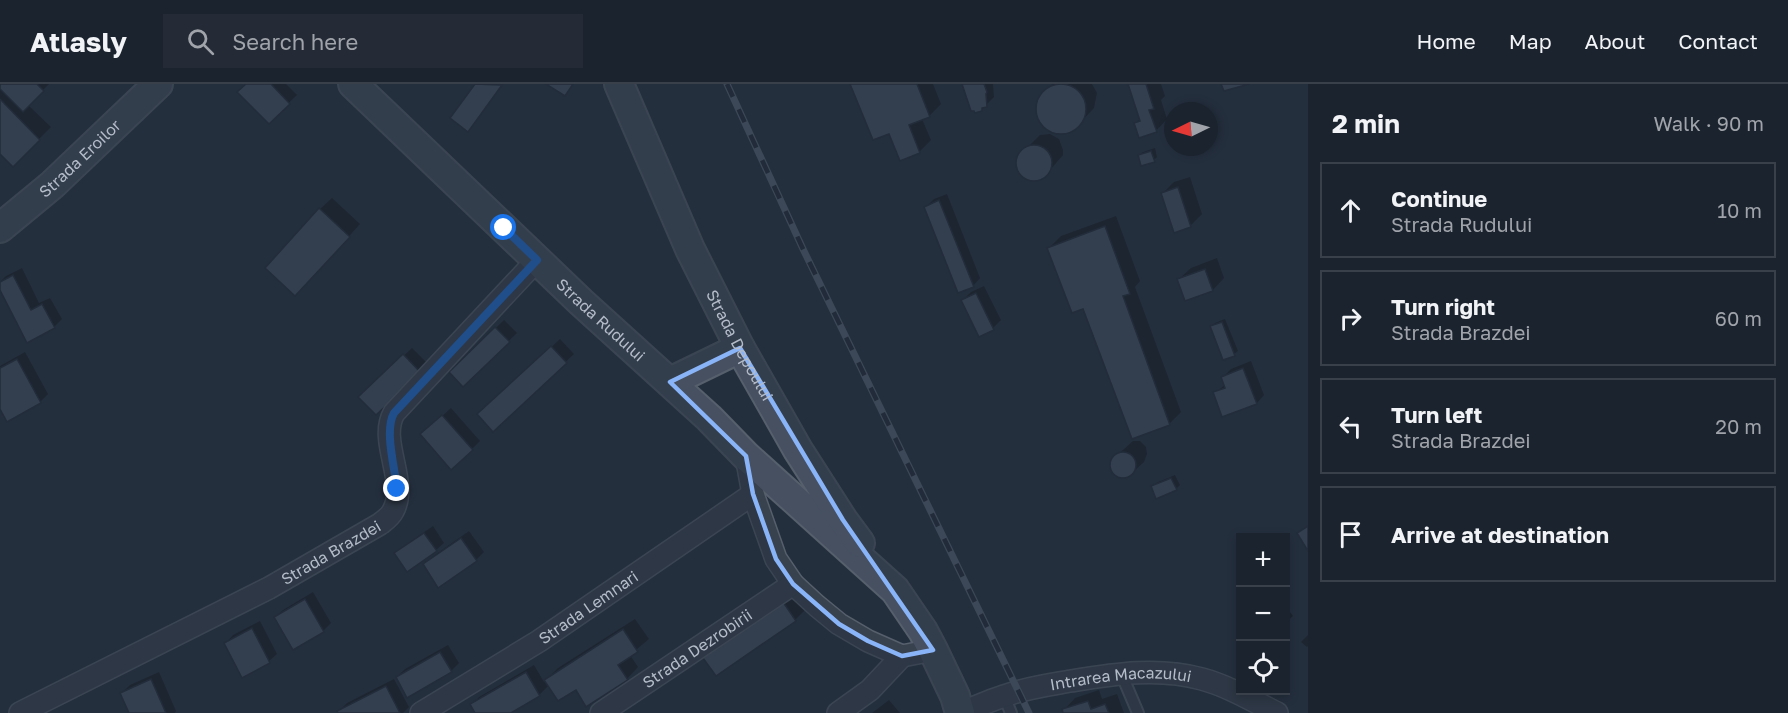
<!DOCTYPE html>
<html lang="en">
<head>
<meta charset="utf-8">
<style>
	:root { --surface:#1b232e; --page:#242b36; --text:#f1f3f6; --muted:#a0a4aa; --line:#39404a }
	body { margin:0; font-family:"Golos Text",sans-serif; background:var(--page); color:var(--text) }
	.controls { position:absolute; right:18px; bottom:18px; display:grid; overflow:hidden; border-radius:0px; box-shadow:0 3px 9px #0003 }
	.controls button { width:54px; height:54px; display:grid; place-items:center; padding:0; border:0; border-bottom:2px solid var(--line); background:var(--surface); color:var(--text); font:30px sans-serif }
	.compass { position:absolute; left:1164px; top:18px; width:54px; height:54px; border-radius:50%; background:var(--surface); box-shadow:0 3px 9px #0003; rotate:265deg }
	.stop { position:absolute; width:18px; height:18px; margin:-14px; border:4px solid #1a73e8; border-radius:50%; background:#fff }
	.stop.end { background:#1a73e8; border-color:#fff; box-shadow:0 2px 6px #0008 }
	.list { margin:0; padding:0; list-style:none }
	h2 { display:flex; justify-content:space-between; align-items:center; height:78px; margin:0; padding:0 24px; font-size:26px }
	h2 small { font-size:20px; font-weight:400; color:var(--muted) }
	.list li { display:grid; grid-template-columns:39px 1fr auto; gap:18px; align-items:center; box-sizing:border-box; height:96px; margin:0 12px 12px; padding:0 12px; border:2px solid var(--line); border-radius:0px }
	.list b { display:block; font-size:22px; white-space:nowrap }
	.list p { margin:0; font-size:20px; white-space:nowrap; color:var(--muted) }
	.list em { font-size:20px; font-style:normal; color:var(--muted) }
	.icon { flex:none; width:33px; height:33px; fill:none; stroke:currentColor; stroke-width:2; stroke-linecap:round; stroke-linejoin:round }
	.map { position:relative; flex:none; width:1308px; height:629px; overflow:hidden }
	header { display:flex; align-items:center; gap:36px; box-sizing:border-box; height:84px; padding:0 30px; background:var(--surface); border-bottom:2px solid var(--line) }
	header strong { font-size:28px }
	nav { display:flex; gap:33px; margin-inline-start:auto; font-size:21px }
	.search { width:420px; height:54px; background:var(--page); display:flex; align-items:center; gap:15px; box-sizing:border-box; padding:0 21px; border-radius:0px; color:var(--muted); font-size:22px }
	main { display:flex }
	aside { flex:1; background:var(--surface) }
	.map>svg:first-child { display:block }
</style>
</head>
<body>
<header>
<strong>Atlasly</strong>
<div class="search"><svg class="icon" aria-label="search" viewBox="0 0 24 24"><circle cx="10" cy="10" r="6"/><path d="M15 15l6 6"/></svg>Search here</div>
<nav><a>Home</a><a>Map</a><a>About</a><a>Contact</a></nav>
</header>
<main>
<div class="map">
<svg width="1308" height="629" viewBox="0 0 1308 629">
	<rect width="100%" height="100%" fill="#242f3e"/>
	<g fill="#0007">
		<path d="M0,0H49L28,21L51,43L13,81L0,67Z"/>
		<path d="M248,0H286L297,11L269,38Z"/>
		<path d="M852,0H933L941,20L929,32L922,35L931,56L919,68L890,48Z"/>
		<path d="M963,0H993L994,13L981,26Z"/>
		<path d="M1053,0H1092L1097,9L1094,24L1077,42L1070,47L1063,49L1055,48L1042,40L1037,25L1038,18Z"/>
		<path d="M1130,0H1161L1165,12L1161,16L1167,35L1156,47L1136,39L1141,34Z"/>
		<path d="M1050,50L1059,55L1063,66V71L1044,93L1033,95L1023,90L1020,86L1018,76L1020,71L1040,51Z"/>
		<path d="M1155,64L1157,73L1154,76L1139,71L1143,68Z"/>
		<path d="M1190,93L1202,130L1190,142L1162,110L1174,98Z"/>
		<path d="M947,110L980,194L973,202L926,123L934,115Z"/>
		<path d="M332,114L360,140L307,199L320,125Z"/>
		<path d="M1116,132L1140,197L1135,203L1181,328L1170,339L1132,353L1084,223L1049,164L1061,152Z"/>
		<path d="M1217,174L1224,194L1213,206L1179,195L1191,184Z"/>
		<path d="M22,184L39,219L50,214L62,235L54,243L0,203V198L6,192Z"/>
		<path d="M984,202L1001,236L993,244L963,216L971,208Z"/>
		<path d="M1225,235L1238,267L1234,270L1212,242L1215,239Z"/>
		<path d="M504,236L517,249L463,301L451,288Z"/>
		<path d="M560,255L574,270L493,346L487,323Z"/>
		<path d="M412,264L428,280L376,329L360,313Z"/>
		<path d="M25,268L48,310L41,317L8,336L0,322V282Z"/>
		<path d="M1251,277L1264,311L1257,319L1215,309L1226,300L1223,293L1231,285Z"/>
		<path d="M451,324L480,357L472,365L430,343Z"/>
		<path d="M1133,357H1140L1146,363L1147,370L1144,378L1131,390L1124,393L1116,391L1111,381L1114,374Z"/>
		<path d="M1175,391L1180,401L1176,405L1152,403L1156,399Z"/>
		<path d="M433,442L444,459L436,466L396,470L404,462Z"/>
		<path d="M469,447L484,468L476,476L425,480L432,473Z"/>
		<path d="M793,504L806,525L795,536L716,590Z"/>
		<path d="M313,508L331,539L323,547L293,564L276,533L283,526Z"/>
		<path d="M1286,523L1293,532L1286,538Z"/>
		<path d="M635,535L649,555L630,571L638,583L627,595L576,603L549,601L539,611L508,629H476L472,621L479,613L534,581L544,598L558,584Z"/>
		<path d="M260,537L277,570L269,577L226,559L233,551Z"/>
		<path d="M1308,551V562L1307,563L1301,558Z"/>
		<path d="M448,561L459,579L451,587L397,593L405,585Z"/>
		<path d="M159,588L176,627L175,629H131L122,609L130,601Z"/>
		<path d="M394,595L409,623L403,629H340L339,627L347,619Z"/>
		<path d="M1099,606L1102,615L1117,610L1124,629H1065L1064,626L1075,614Z"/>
		<path d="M889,616L900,629H872Z"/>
	</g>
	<g fill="#455162" stroke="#1f2835" stroke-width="1.5">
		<path d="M0,0H37L44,7L23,28L0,5Z"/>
		<path d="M246,0H271L290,20L269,40L237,8Z"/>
		<path d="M475,0L502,1L468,48L450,34Z"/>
		<path d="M546,0H573L565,12Z"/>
		<path d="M850,0H917L930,33L909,41L920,69L900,77L889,50L873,56Z"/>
		<path d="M962,0H984L987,8L986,10L987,23L982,24V27L975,29L974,27H971Z"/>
		<path d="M1128,0H1146L1154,25L1149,26L1157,48L1139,54L1134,39L1140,37Z"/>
		<path d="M1221,0H1249L1224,7Z"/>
		<circle cx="1061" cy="25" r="25"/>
		<path d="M0,15L40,56L13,83L0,70Z"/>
		<circle cx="1034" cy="79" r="18"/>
		<path d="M1151,67L1155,78L1141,82L1138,71Z"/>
		<path d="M1178,103L1191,143L1174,149L1161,109Z"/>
		<path d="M939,116L974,203L958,209L924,123Z"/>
		<path d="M319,124L350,153L295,212L265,184Z"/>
		<path d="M1105,142L1130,210L1123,212L1170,341L1132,355L1083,225L1072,229L1047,164Z"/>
		<path d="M1205,185L1213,207L1185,217L1177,195Z"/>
		<path d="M13,191L31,226L42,220L55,244L27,259L0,206V198Z"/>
		<path d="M976,209L994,246L979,253L961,216Z"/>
		<path d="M1222,238L1235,272L1223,276L1210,242Z"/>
		<path d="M495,243L510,258L463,303L449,288Z"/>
		<path d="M551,262L567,279L493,348L477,330Z"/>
		<path d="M403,270L421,289L376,331L358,313Z"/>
		<path d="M17,275L41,319L7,338L0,325V284Z"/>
		<path d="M1243,284L1257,320L1222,333L1213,308L1225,304L1221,293Z"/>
		<path d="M442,331L473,366L451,386L420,350Z"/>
		<circle cx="1123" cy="381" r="13"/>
		<path d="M1171,394L1177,406L1156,415L1151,402Z"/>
		<path d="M1308,442V467L1297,449Z"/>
		<path d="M424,449L437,467L407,488L394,469Z"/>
		<path d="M461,454L477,477L438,504L423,480Z"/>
		<path d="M305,515L324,548L293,566L274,533Z"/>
		<path d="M781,515L796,537L716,592L700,570Z"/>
		<path d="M252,544L270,579L242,594L224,559Z"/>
		<path d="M623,545L638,568L618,581L628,596L586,623L576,606L558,617L544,596Z"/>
		<path d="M440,568L452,588L407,614L396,593Z"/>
		<path d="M526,588L540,612L511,629H475L470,620Z"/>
		<path d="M151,595L166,629H129L120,609Z"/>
		<path d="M386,602L400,629H338L337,627Z"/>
		<path d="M1088,617L1091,625L1105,620L1109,629H1063L1062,625Z"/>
	</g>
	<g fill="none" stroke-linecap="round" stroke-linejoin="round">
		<g stroke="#565f6c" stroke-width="14">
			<g id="lane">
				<path d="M1121,589L1138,629"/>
				<path d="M1004,612L1011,629"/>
			</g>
		</g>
		<g stroke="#565f6c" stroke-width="24">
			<g id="street">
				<path d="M746,372L753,410L776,475L793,500L817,522L839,540L868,557L902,572L933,566"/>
				<path id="s1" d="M20,629L269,504L380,440C385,436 390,433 393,427C409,398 378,357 394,329L537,176"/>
				<path id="s2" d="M421,629L539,557L753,410"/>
				<path id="s3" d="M601,629L793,500"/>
				<path d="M838,629L870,606L902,572"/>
				<path id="s4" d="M961,629C975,623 989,617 1004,612C1025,604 1048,601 1071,597C1115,590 1158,583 1202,595C1228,602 1253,617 1277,629"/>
			</g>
		</g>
		<g stroke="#565f6c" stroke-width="32">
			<g id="secondary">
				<path id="s5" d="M353,0L581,218L709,334L746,372L895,506L923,547L933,566L955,612L960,629"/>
				<path id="s6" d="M619,0L690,165L740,264L798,366L843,436L860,459"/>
				<path id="s7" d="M0,144L52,101L158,0"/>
				<path d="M670,298L740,264"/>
			</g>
		</g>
		<use href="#lane" stroke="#38414e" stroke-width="10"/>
		<use href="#street" stroke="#38414e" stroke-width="21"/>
		<use href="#secondary" stroke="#465061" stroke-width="28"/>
		<g stroke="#5a6575" stroke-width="7">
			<path id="rail" d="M727,0L803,165L1029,629"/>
		</g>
		<use href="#rail" stroke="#1d2633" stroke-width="4.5" stroke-dasharray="14" stroke-linecap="butt"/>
	</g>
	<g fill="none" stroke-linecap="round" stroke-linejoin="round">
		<path stroke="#1a73e8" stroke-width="8" d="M397,405C395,384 384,347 394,329L537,176L504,144"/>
	</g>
	<path d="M0 0H1308V629H0ZM740,264L843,436L933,566L902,572L868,557L839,540L793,500L776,475L753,410L746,372L670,298Z" fill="#242f3e" fill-opacity=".55" fill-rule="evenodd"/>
	<path fill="none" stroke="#8ab4f8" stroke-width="4.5" stroke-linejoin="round" d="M740,264L843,436L933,566L902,572L868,557L839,540L793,500L776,475L753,410L746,372L670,298Z"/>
	<g text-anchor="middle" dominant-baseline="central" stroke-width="6" stroke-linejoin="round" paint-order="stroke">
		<g font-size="16" fill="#b4bcc9" stroke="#1d2633">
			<text stroke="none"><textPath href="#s7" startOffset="106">Strada Eroilor</textPath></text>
			<text stroke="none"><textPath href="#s5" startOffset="342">Strada Rudului</textPath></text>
			<text stroke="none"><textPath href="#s6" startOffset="288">Strada Depoului</textPath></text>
			<text stroke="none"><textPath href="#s1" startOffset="350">Strada Brazdei</textPath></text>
			<text stroke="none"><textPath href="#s2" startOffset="198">Strada Lemnari</textPath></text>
			<text stroke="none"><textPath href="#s3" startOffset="116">Strada Dezrobirii</textPath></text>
			<text stroke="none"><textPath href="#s4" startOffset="165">Intrarea Macazului</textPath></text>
		</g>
	</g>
</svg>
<div class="controls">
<button>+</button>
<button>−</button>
<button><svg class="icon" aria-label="locate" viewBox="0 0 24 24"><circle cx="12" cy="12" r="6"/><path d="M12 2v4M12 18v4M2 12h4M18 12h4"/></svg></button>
</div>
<svg class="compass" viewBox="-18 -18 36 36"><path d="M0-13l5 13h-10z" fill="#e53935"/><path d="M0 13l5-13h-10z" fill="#a0a4aa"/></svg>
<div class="stop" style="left:504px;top:144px"></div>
<div class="stop end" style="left:397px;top:405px"></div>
</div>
<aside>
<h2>2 min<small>Walk · 90 m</small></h2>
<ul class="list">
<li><svg class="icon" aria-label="ahead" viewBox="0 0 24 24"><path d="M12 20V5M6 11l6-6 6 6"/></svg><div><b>Continue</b><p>Strada Rudului</p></div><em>10 m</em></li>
<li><svg class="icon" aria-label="right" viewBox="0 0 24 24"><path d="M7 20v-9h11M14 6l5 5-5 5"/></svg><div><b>Turn right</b><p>Strada Brazdei</p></div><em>60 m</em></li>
<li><svg class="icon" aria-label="left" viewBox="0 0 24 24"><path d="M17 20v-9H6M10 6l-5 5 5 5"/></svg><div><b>Turn left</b><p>Strada Brazdei</p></div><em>20 m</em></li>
<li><svg class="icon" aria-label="arrive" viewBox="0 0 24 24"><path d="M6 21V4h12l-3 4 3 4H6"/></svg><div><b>Arrive at destination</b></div></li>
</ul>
</aside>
</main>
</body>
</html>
